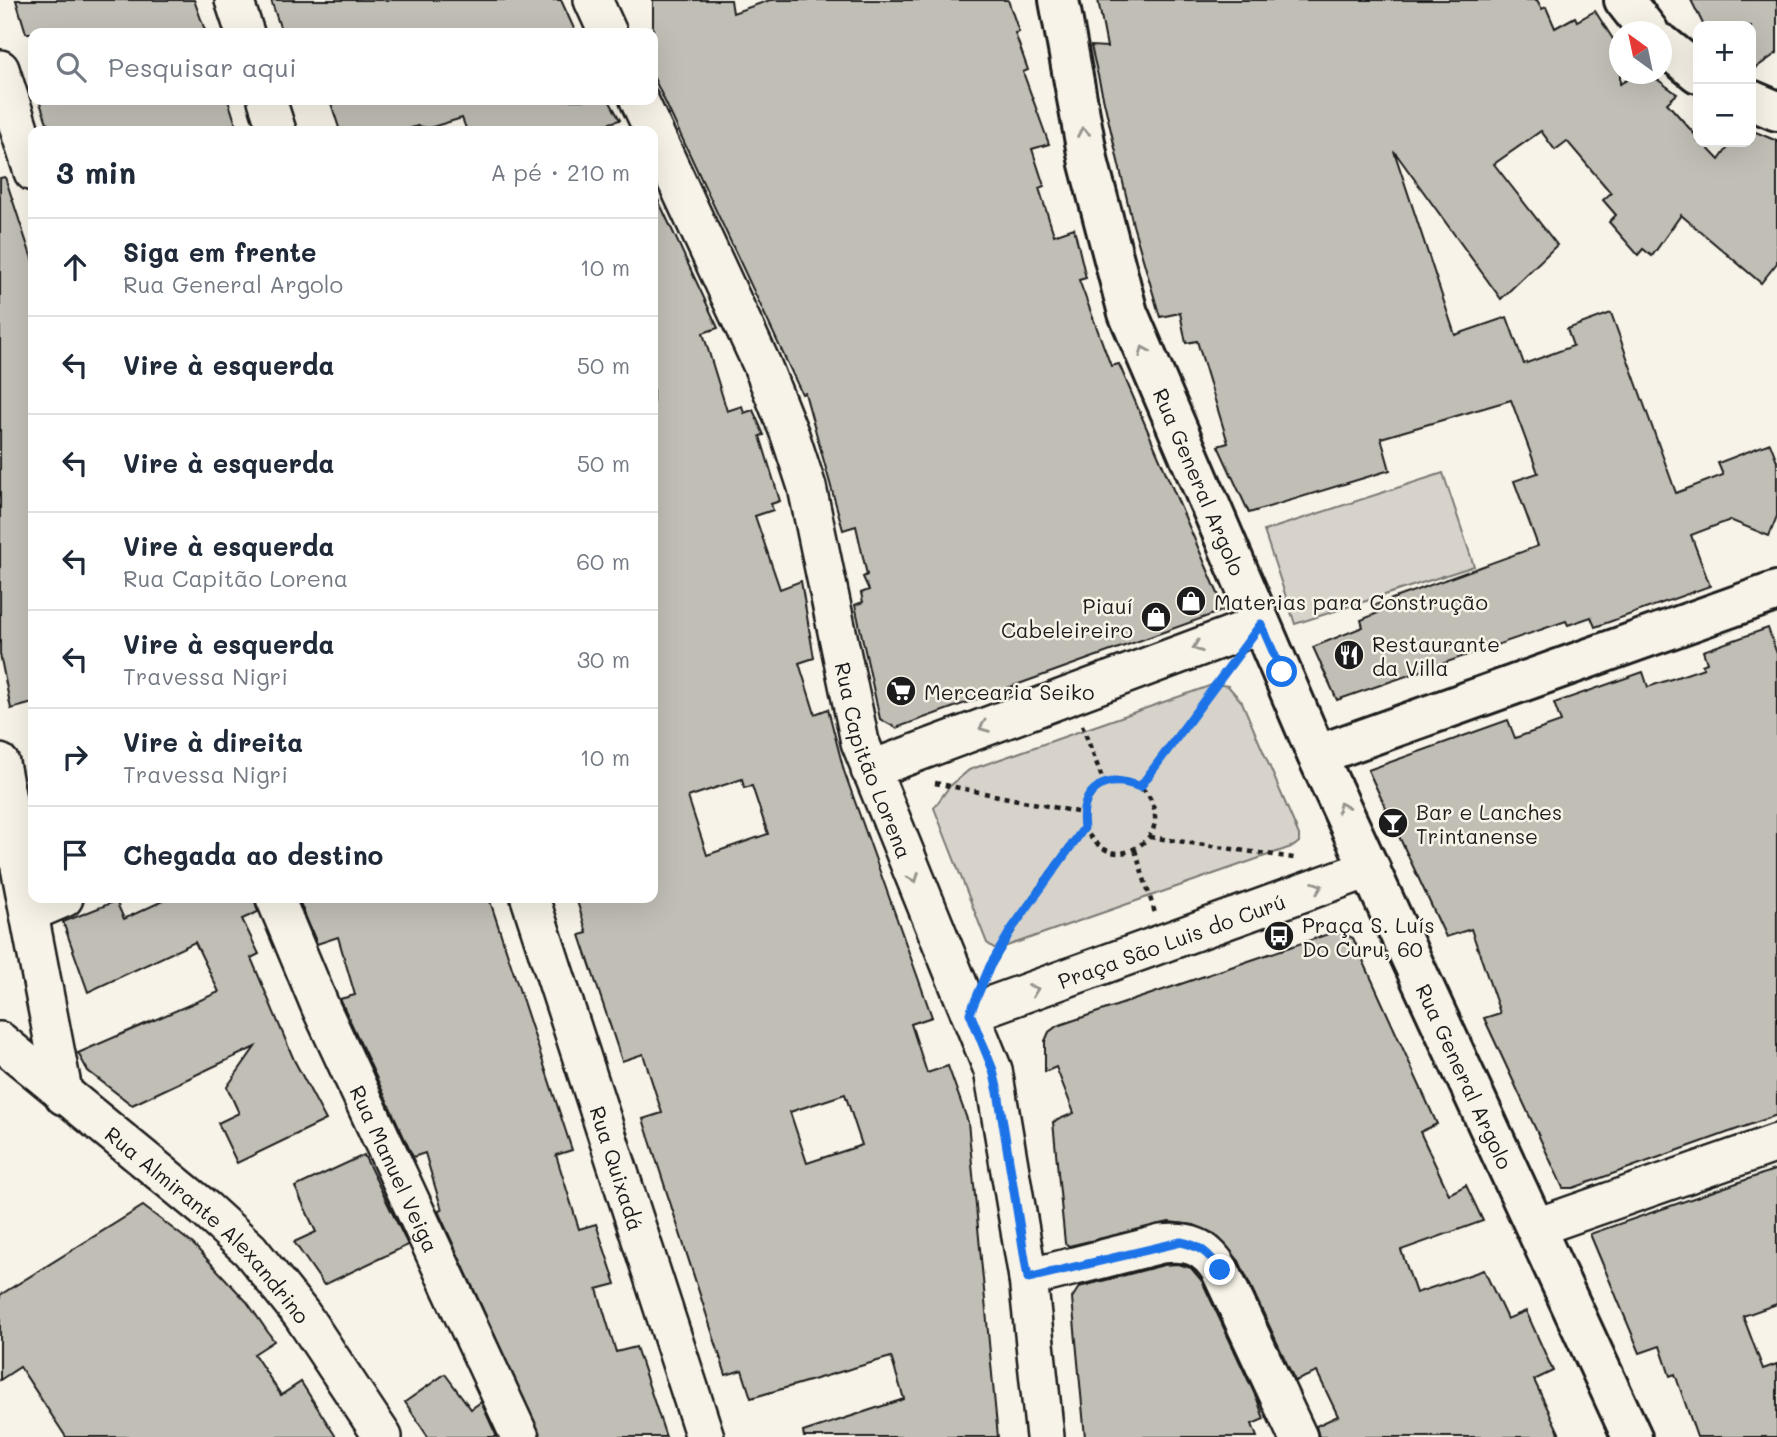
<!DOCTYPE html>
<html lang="pt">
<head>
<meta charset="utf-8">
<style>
	:root { --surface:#fff; --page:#f2f2f3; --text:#1f2937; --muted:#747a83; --line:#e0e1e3 }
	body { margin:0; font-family:Mali,sans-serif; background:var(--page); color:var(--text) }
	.controls { position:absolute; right:21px; top:21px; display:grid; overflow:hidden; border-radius:14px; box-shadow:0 7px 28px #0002 }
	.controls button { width:63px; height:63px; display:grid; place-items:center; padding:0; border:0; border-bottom:2px solid var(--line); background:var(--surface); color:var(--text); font:35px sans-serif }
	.compass { position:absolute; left:1609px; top:21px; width:63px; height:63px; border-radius:50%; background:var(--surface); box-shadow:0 7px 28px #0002; rotate:327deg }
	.stop { position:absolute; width:21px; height:21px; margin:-16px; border:5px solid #1a73e8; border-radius:50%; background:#fff }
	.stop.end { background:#1a73e8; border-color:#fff; box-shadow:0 2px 7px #0008 }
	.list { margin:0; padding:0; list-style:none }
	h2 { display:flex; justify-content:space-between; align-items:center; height:91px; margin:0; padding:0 28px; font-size:30px }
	h2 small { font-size:23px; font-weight:400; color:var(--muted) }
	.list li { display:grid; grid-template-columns:46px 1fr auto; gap:21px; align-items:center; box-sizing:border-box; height:98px; padding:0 28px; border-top:2px solid var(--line) }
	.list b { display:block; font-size:26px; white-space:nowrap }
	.list p { margin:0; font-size:23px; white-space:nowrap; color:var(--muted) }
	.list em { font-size:23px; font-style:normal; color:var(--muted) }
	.icon { flex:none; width:38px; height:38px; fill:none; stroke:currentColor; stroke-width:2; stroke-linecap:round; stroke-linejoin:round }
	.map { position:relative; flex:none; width:1777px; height:1437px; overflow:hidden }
	.search { position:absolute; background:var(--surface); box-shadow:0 7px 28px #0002; left:28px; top:28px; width:630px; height:77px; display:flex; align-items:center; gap:18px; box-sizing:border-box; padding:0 24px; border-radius:14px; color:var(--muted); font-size:26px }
	.panel { position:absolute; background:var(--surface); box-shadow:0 7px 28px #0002; left:28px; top:126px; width:630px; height:777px; border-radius:14px }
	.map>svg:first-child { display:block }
</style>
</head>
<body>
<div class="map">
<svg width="1777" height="1437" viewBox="0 0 1777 1437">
	<rect width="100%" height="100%" fill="#f7f3e8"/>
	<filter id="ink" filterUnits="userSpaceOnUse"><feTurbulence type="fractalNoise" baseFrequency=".0143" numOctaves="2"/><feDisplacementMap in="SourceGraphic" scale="14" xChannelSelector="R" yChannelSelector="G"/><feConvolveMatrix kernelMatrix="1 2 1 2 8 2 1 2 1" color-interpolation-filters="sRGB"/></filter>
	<g filter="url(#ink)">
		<g fill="#d7d3cb" stroke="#7a7874" stroke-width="2">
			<path d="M1443,473L1474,566L1295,624L1264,531Z"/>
			<path d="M1215,684L1228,686L1242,702L1299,835V842L1294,846L1004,947L994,948L987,943L934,808L949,787L969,770Z"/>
		</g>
		<g fill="#c0beb5" stroke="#1c1c1c" stroke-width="2" fill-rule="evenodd">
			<path d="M16,0H194L206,33H26Z"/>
			<path d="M271,0H561L576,33H282Z"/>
			<path d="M653,0H731L733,13L770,0H1008L1019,32L1015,33L1028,70L1023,72L1049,144L1032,149L1044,186L1039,188L1054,235L1074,228L1086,278L1079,280L1111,366L1119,364L1225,610L896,728L880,719L855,605L863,602L861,593L869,590L863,577L867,575L856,526L843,530L805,393L802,394L653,76Z"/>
			<path d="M1098,0H1537L1542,9L1546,7L1555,28L1575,17L1577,21L1595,11L1620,50V84L1637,74H1650L1677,94L1667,103L1698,138V142H1702L1719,160L1732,142H1751V130L1777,141V263L1761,283L1681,215L1652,256L1643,249L1638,255L1609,222L1616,215L1603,200L1611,193L1567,141L1555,150L1541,131L1494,164L1557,245L1501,299L1394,151L1455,335L1507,317L1524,364L1573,346L1567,329L1611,313L1676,493L1723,475L1718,463L1770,443L1777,461V516L1769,536L1730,520L1691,535L1710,586L1595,627L1591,617L1568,625L1566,621L1337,700L1313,647L1363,627L1361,620L1378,613L1375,605L1538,546L1514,481L1538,473L1511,400L1381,438L1390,470L1249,513L1218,446L1228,443L1197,341L1186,343L1180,313L1160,317L1133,225L1091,46L1107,47Z"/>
			<path d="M1691,0H1777V53L1751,71V26H1704Z"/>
			<path d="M39,100H228L238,131H50Z"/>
			<path d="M330,100H609L620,120L583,131H467L462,118L429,128L418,126L401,131H340Z"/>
			<path d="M5,177L33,262V703L11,709L0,654V178Z"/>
			<path d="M653,189L718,328L703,333L727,411L742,406L744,413L753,410L764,435L760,436L780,501L771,504L773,510L755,516L780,589L801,581L814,658L799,663L815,714L828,709L844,771L932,1017L911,1024L927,1073L948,1066L968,1122L998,1437H804L803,1432L904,1399L891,1357L751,1398L742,1370L726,1375L643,1119L662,1113L643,1054L622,1061L580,935L587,933L576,898H653ZM742,779L744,788L752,786L768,834L707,855L688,797ZM845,1094L862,1145L807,1163L790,1112Z"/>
			<path d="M1768,628L1777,654V1115L1573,1188H1563L1484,1018L1500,1013L1471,929L1446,937L1368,770L1508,720L1515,738L1561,722L1554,703L1643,672L1648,687L1704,668L1702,665L1707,663L1703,651Z"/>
			<path d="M169,898H254L258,912L242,919L259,954L251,958L294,1060L326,1120L237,1163L218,1123L239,1113L227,1087L255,1047L132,1105L88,1071L78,1053L219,992L195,942L88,992L63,922L116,901L124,919Z"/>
			<path d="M298,898H489L572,1150L556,1155L579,1229L596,1224L616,1284L597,1289L616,1352L636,1347L666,1437H541L438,1211L442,1210L425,1153L413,1157L340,999L355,995L338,937L317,944Z"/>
			<path d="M1337,931L1353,938L1437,1124L1420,1132L1449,1194L1466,1185L1483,1221L1401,1250L1416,1293L1484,1270L1507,1319L1526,1311L1553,1371L1534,1380L1561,1437H1319L1316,1426L1338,1416L1317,1372L1295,1381L1239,1261L1215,1234L1194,1225L1169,1222L1069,1246L1065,1243L1053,1122L1074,1113L1056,1067L1045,1072V1041L1049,1032L1057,1026Z"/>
			<path d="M364,1155L408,1245L324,1285L294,1242L316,1232L295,1187Z"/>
			<path d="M1777,1169V1304L1743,1316L1763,1369L1777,1364V1437H1697L1675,1374L1670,1376L1660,1346L1640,1353L1590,1234Z"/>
			<path d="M143,1206L193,1244L247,1302L274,1341L254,1354L281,1395L301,1382L336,1437H66L20,1367L0,1380V1295Z"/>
			<path d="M1178,1264L1191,1268L1202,1281L1257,1399L1264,1419L1252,1424L1257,1437H1085L1072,1298L1079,1287L1164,1265Z"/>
			<path d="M445,1374L471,1409L481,1402L497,1437H428L405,1402Z"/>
		</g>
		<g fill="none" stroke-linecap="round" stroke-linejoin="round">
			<g stroke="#1c1c1c" stroke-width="42">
				<g id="street">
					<path d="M234,0L245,33"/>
					<path d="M593,0L608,33"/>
					<path d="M0,69L33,172"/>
					<path d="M267,100L277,131"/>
					<path id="s1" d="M639,100L762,365L790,435L807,487L860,742L993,1070L1028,1278L1045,1437"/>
					<path d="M0,763L64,1096"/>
					<path d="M870,770L1261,624"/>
					<path id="s2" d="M275,898L320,1006L520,1437"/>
					<path id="s3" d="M530,898L705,1437"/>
					<path d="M29,913L64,898"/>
					<path id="s4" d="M970,1013L1371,868"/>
					<path id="s5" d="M0,1041L205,1209L250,1250L302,1315L383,1437"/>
					<path d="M1537,1227L1777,1143"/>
					<path d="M1028,1278L1161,1244C1189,1241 1205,1246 1220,1270L1298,1437"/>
				</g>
			</g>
			<g stroke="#1c1c1c" stroke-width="44">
				<g id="secondary">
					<path id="s6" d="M1059,0L1089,164L1128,313L1317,755L1632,1437"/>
					<path d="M1624,0L1649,32"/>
					<path d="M1662,44L1698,73"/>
					<path d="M1751,100L1777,111"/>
					<path d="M1317,755L1777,591"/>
				</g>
			</g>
			<g stroke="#1c1c1c" stroke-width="4.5" stroke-dasharray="5 5" stroke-linecap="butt">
				<path d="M1082,725L1104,783"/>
				<path d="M935,783L1082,813"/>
				<path d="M1140,787L1223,675"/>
				<path d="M1150,837L1294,858"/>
				<path d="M1135,850L1155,913"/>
				<path d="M990,968L1036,892L1084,828C1077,771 1151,764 1155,816C1156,824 1152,835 1146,840C1121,863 1100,853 1084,828"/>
			</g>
			<use href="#street" stroke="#f7f3e8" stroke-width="37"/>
			<use href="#secondary" stroke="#f7f3e8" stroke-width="38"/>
		</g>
		<defs><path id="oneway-chevron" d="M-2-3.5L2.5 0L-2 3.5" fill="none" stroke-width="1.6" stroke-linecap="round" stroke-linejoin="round" transform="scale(1.75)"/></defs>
		<g stroke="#94928c">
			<use href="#oneway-chevron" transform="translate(1083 132) rotate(-100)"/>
			<use href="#oneway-chevron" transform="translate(1144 351) rotate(-113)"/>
			<use href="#oneway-chevron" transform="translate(1197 647) rotate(160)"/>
			<use href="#oneway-chevron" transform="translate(984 727) rotate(159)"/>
			<use href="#oneway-chevron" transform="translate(1342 807) rotate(-115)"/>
			<use href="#oneway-chevron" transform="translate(914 878) rotate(68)"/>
			<use href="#oneway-chevron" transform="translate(1318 887) rotate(-20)"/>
			<use href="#oneway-chevron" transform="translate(1034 990) rotate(-20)"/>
		</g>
	</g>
	<g fill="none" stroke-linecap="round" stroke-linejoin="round" filter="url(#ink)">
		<path stroke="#1a73e8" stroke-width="9" d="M1220,1270C1209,1253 1200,1246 1181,1242L1028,1278L998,1092L993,1070L970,1013L990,966L1011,930L1084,828C1079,789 1105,773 1140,787L1261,624L1282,672"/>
	</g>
	<defs>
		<g id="shop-disc" transform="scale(1.575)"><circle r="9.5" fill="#1c1c1c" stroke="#f7f3e8"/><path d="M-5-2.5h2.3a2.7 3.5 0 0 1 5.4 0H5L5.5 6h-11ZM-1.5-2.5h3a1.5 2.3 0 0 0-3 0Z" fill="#fff"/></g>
		<g id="restaurant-disc" transform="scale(1.575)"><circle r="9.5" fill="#1c1c1c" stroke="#f7f3e8"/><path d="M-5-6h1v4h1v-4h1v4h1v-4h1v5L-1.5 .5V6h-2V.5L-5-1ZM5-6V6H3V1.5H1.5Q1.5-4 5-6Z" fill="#fff"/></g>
		<g id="supermarket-disc" transform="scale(1.575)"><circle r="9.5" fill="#1c1c1c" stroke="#f7f3e8"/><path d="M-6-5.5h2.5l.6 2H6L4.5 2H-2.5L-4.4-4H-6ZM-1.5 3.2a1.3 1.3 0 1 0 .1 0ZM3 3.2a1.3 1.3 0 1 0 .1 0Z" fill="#fff"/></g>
		<g id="bar-disc" transform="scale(1.575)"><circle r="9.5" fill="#1c1c1c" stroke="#f7f3e8"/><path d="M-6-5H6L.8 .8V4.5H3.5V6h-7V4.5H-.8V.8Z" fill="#fff"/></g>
		<g id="bus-disc" transform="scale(1.575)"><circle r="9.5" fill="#1c1c1c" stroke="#f7f3e8"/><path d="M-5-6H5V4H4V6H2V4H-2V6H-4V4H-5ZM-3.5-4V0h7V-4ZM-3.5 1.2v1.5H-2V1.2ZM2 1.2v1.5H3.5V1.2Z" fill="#fff"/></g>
	</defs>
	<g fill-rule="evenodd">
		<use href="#shop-disc" x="1191" y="601"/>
		<use href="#shop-disc" x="1156" y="617"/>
		<use href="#restaurant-disc" x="1349" y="655"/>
		<use href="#supermarket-disc" x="901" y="691"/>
		<use href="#bar-disc" x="1393" y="823"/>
		<use href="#bus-disc" x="1279" y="936"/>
	</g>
	<g text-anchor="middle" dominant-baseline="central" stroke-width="5" stroke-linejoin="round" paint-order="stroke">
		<g font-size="21" fill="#1c1c1c" stroke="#f7f3e8">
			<text stroke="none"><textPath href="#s6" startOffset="504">Rua General Argolo</textPath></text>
			<text stroke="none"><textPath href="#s1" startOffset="704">Rua Capitão Lorena</textPath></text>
			<text stroke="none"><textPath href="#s4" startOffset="214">Praça São Luis do Curú</textPath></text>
			<text stroke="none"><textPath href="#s6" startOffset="1155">Rua General Argolo</textPath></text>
			<text stroke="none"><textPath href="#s3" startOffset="284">Rua Quixadá</textPath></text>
			<text stroke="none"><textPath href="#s2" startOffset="296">Rua Manuel Veiga</textPath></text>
			<text stroke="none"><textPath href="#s5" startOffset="278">Rua Almirante Alexandrino</textPath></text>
		</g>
		<g font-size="21" fill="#1c1c1c" stroke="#f7f3e8" text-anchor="start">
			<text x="1214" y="601">Materias para Construção</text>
			<text x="1133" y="605" text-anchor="end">Piauí<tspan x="1133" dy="24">Cabeleireiro</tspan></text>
			<text x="1372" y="643">Restaurante<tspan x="1372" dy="24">da Villa</tspan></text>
			<text x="924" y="691">Mercearia Seiko</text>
			<text x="1416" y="811">Bar e Lanches<tspan x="1416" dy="24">Trintanense</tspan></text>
			<text x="1302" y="924">Praça S. Luís<tspan x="1302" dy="24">Do Curu, 60</tspan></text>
		</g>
	</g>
</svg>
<div class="controls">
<button>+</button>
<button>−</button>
</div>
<svg class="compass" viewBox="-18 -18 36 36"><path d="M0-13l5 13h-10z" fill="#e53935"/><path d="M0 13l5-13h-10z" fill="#747a83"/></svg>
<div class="stop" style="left:1282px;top:672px"></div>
<div class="stop end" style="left:1220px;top:1270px"></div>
<div class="search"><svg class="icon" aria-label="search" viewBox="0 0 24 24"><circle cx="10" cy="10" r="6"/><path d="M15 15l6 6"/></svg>Pesquisar aqui</div>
<section class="panel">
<h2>3 min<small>A pé · 210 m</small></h2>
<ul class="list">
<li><svg class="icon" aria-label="ahead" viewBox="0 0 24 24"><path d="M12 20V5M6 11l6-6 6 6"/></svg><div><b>Siga em frente</b><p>Rua General Argolo</p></div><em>10 m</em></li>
<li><svg class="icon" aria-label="left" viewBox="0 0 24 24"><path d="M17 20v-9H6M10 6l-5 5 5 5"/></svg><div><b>Vire à esquerda</b></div><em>50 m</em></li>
<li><svg class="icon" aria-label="left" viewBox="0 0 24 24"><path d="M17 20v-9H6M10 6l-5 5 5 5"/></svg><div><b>Vire à esquerda</b></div><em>50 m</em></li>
<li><svg class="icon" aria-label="left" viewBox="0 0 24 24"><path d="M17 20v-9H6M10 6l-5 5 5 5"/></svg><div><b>Vire à esquerda</b><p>Rua Capitão Lorena</p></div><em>60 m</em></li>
<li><svg class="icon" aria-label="left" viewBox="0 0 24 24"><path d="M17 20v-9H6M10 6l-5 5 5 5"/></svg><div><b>Vire à esquerda</b><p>Travessa Nigri</p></div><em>30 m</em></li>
<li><svg class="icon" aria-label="right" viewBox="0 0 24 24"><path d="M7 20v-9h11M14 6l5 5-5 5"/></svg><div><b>Vire à direita</b><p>Travessa Nigri</p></div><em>10 m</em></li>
<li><svg class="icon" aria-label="arrive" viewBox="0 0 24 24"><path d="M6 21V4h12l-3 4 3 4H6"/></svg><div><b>Chegada ao destino</b></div></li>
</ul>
</section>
</div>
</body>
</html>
